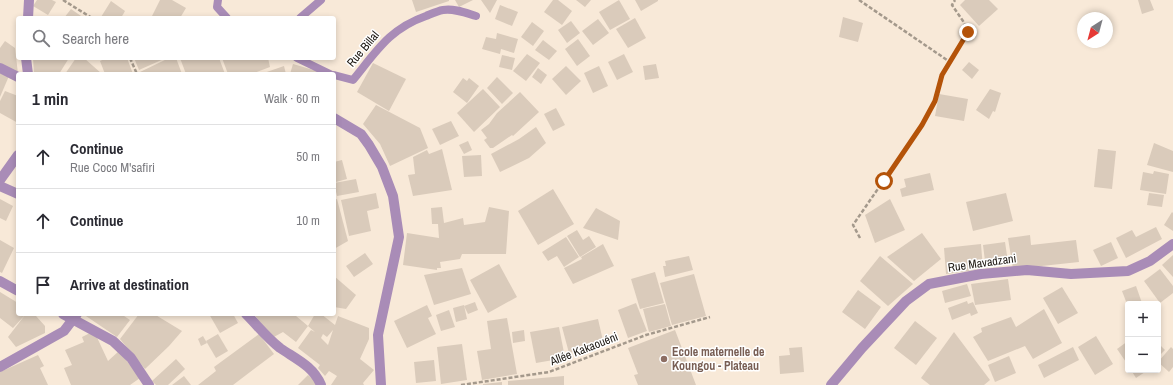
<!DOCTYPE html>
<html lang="en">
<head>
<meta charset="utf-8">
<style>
	:root { --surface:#fff; --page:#f7f7f7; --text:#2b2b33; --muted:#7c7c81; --line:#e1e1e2 }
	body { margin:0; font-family:"Archivo Narrow",sans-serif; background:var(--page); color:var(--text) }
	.controls { position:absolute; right:12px; bottom:12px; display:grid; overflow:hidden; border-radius:4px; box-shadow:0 2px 6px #0003 }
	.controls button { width:36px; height:36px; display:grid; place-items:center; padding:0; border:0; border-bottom:1px solid var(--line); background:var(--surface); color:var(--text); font:20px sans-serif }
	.compass { position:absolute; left:1077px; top:12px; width:36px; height:36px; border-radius:50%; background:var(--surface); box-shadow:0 2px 6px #0003; rotate:216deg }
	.stop { position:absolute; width:12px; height:12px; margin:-9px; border:3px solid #b45309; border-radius:50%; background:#fff }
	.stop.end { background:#b45309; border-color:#fff; box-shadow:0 1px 4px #0008 }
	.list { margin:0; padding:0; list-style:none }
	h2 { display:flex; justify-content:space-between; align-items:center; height:52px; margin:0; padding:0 16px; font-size:17px }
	h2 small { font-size:13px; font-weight:400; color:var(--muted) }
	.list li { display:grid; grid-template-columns:26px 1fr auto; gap:12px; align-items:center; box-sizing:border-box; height:64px; padding:0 16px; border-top:1px solid var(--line) }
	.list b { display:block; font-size:15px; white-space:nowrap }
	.list p { margin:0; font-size:13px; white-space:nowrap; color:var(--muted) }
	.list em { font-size:13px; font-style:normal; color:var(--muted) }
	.icon { flex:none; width:22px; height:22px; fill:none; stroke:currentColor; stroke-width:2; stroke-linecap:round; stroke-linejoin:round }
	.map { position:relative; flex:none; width:1173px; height:385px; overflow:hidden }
	.search { position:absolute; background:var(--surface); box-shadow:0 2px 6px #0003; left:16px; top:16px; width:320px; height:44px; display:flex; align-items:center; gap:10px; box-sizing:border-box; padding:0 14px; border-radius:4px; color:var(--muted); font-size:15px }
	.panel { position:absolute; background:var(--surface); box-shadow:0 2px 6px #0003; left:16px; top:72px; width:320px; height:244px; border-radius:4px }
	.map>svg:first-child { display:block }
</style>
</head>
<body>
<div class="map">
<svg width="1173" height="385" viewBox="0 0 1173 385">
	<rect width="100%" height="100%" fill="#f8e9d8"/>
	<g fill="#dacbbb" fill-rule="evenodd">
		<path d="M37,0H52L56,2L48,15L33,6Z"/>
		<path d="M160,0H172L186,8L180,18H156L152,16Z"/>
		<path d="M412,0H449V1L416,12Z"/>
		<path d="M455,0H473L459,7Z"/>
		<path d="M481,0H497L490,13Z"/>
		<path d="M553,0H558L572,11L562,25L544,12Z"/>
		<path d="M576,0H591L585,7Z"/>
		<path d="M619,0L630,19L610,30L599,12Z"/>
		<path d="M635,0H658V1L641,11Z"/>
		<path d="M965,0H989L998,9L979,26L960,5Z"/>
		<path d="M1138,0H1150L1154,10L1142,14Z"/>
		<path d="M111,1L125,11L121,18L101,17Z"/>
		<path d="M500,5L518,12L512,26L495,19Z"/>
		<path d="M71,9L84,18H64Z"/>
		<path d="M843,17L863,23L858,42L839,37Z"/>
		<path d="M635,18L646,38L628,48L616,29Z"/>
		<path d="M598,19L609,33L593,45L582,31Z"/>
		<path d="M571,21L580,33L567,43L558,30Z"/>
		<path d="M532,22L544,31L533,46L521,37Z"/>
		<path d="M497,33L518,39L514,53L501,49L500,54L482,49L486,37L496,39Z"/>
		<path d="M578,39L590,56L577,66L565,49Z"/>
		<path d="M543,40L557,51L549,60L535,50Z"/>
		<path d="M5,41L15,48L18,74L0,64V48Z"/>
		<path d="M527,54L540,63L526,81L513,71Z"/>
		<path d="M624,54L633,72L617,80L608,62Z"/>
		<path d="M502,55L515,58L512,70L499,67Z"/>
		<path d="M33,58H69L59,74H34Z"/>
		<path d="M76,58H84L102,74H65Z"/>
		<path d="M107,58H127L133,74H105L100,61Z"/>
		<path d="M134,58H166L139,70Z"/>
		<path d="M169,58H176L182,74H140V72Z"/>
		<path d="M180,58H219L225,74H186Z"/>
		<path d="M222,58H268L270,67L251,74H228Z"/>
		<path d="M969,62L979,70L972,79L962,70Z"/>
		<path d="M373,63L406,79L389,111L357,92Z"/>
		<path d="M293,64L317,71V74H290Z"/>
		<path d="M656,64L659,78L645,80L643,66Z"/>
		<path d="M284,66L286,74H261Z"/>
		<path d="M566,66L581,81L566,95L552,79Z"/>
		<path d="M599,66L608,86L593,93L584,73Z"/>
		<path d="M538,68L547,75L541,84L532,77Z"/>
		<path d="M0,71L9,76L0,97Z"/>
		<path d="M497,77L513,93L502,104L487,88Z"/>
		<path d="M463,78L467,81L469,78L479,86L467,103L453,92Z"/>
		<path d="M483,89L500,107L474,132L457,113Z"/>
		<path d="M990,89L1001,93L995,112L993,111L989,119L976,110Z"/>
		<path d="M5,91L18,96V123L0,113V101Z"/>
		<path d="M520,92L539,112L513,136L512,135L493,148H490L484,140L487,138L481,130L489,124L497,113Z"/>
		<path d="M939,94L968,99L964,121L935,116Z"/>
		<path d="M376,105L420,128L428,148L390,166L380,144L363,124Z"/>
		<path d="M556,108L565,125L553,131L544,114Z"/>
		<path d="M451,121L459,136L440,145L432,129Z"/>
		<path d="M536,127L546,143L529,158L500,172L491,154L519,139Z"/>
		<path d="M468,141L472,150L464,154L459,145Z"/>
		<path d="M1154,143L1173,151V172L1147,165Z"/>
		<path d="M442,149L452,190L413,196L408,175L415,174L413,157L427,150L429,154Z"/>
		<path d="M1098,149L1116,151L1112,189L1094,187Z"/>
		<path d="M481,155L482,176L464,177L462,156Z"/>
		<path d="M342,160L347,179L336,182L334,176V162Z"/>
		<path d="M1154,171L1169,174L1166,194L1140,190L1143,172L1153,174Z"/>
		<path d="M930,173L934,190L902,197L900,189L906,187L904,179Z"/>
		<path d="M356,179L359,192L337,196L334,183Z"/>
		<path d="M553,189L574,224L538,245L518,211Z"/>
		<path d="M376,193L379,208L367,211L371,231L349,236L341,200Z"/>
		<path d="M1006,193L1013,221L973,231L966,202Z"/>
		<path d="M1149,193L1164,195L1162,207L1147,205Z"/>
		<path d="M0,199L13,206L6,221L0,218Z"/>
		<path d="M337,199L348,241L334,249V200Z"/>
		<path d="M890,199L905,230L875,243L865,215Z"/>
		<path d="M442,207L444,223L463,218L464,225L485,222L489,207L509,211L506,254H462L460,259L440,262L441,268H437V270L403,265L407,233L439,238L438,224H432L431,208Z"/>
		<path d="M596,208L620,221L618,240L583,228Z"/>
		<path d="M1172,212L1173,213V231L1164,225Z"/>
		<path d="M1156,227L1162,239L1126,258L1116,238L1132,230L1136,237Z"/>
		<path d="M577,230L583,240L589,236L596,247L580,257L567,236Z"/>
		<path d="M922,233L941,259L914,281L887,257Z"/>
		<path d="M1030,235L1031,245L1076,240L1079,262L1013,269L1008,238Z"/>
		<path d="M566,237L579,257L564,267L557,256L548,261L542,252Z"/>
		<path d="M0,240L14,248L2,273L0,272Z"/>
		<path d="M1005,242L1008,262L989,265L988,260L985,261L983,245Z"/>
		<path d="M1111,242L1118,258L1101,266L1093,250Z"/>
		<path d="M603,244L614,266L573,284L564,268L582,259L581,257Z"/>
		<path d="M981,244L983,269L946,274L944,248Z"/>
		<path d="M365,253L373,264L354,277L346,266Z"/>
		<path d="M1173,255V277L1162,265Z"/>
		<path d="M689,256L693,270L665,277L663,266H666L665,261Z"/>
		<path d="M880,256L913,284L888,306L860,281Z"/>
		<path d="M499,264L517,297L488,313L470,280Z"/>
		<path d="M462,268L471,294L434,305L424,275Z"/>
		<path d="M1160,269L1173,286V293L1160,303L1144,281Z"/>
		<path d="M655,272L664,303L640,309L631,279Z"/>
		<path d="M694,274L706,316L672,325L660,283Z"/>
		<path d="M334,276L356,295L346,309L334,307Z"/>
		<path d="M1008,279L1011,300L975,305L971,284Z"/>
		<path d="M967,284L971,296L945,303L942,291Z"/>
		<path d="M1136,286L1142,303L1127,304L1122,291Z"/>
		<path d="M1062,287L1078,313L1058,324L1043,298Z"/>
		<path d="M858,290L881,307L865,329L842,312Z"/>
		<path d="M0,292L18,303V314H33L36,316L45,326V333L16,347L8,337L25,315L13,328L0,318Z"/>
		<path d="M967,301L968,304L973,302L978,313L971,316L970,313L952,320L948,308Z"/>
		<path d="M475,302L478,310L468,314L464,306Z"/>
		<path d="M636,303L647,331L628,338L618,310Z"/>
		<path d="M665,304L671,326L649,332L643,309Z"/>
		<path d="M427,305L432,316L428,318L436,334L407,348L394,321Z"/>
		<path d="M464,305L467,319L456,322L453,308Z"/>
		<path d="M1044,309L1062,343L1033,359L1025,346L988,361L973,337L982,332L981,328L1011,317L1016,327Z"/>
		<path d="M449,310L455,327L441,331L436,315Z"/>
		<path d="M83,314H121L130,320L117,337Z"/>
		<path d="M139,314H154L182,331L169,346L145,369L120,339Z"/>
		<path d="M209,314H233L238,323L220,333Z"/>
		<path d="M254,314H297L296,316L308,326L315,314H321L335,325L338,316L369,328V339L360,359L374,370L363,383L364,385H331L337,376L329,371L325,376L318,368L320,365L298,348L311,330L315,332L308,326L296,342L283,332L272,338ZM333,330L328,345L321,338L323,334L327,337Z"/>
		<path d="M507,318L517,374L482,380L477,351L491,349L487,321Z"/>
		<path d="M598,319L604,345L569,353L562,327Z"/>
		<path d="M915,321L937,338L916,365L894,348Z"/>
		<path d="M559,327L565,358L536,363L530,332Z"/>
		<path d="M524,330L525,341L513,343L512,332Z"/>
		<path d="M675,330L696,385H638L634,375L638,374L628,348Z"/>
		<path d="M94,331L108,361L119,351L140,378L130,385H71L64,368L72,365L65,350L84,342L82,337Z"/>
		<path d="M954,332L990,380L984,385H930L921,378Z"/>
		<path d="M218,334L228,351L216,358L206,341Z"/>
		<path d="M259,334L274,354L233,385H198L216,371L214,367Z"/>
		<path d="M203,336L207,343L201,346L198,339Z"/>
		<path d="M1096,336L1113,364L1095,375L1078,347Z"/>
		<path d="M1128,341V365L1117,349Z"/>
		<path d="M1158,343L1165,350L1158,357Z"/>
		<path d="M462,344L467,380L441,384L437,347Z"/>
		<path d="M802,347L804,372L780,374L779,356L790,355L789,348Z"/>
		<path d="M1073,347L1079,360L1044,378L1038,365Z"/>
		<path d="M1171,347L1173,349V367L1169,372L1158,362Z"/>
		<path d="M38,355L44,366L40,368L48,385H0V372Z"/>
		<path d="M1009,356L1016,373L995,382L988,365Z"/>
		<path d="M176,359L185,369L168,385H156L152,381Z"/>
		<path d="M434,360L436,381L416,383L414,362Z"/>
		<path d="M1131,370H1148L1136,378Z"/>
		<path d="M308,375L315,381L316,385H298Z"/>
		<path d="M184,376L191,385H172Z"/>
		<path d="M564,376V385H508V381Z"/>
		<path d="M502,382V385H483V384Z"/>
	</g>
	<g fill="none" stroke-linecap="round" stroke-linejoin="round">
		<g stroke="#a4998c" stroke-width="2.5" stroke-dasharray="4 2" stroke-linecap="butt">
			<path d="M63,0L92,18"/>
			<path d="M859,0L950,62"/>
			<path d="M130,58L137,74"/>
			<path d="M860,238L853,225L922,125L935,101L942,75L968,32L963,21L952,5L955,0"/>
			<path d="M461,385L549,372L646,335L710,317"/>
		</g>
		<g stroke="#a98cb7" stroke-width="8">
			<path d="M218,0L217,7L227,18"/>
			<path d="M300,18L321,0"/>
			<path d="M297,58L330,74"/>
			<path d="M334,75L353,80C376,52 389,29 426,16C431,14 437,11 443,10C454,8 466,13 476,16"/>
		</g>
		<g stroke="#a98cb7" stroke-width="10">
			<path d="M28,18L29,0"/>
			<path d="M26,58L28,74"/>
			<path d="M0,68L18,77"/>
			<path d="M334,118L361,134L369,145L382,167L393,196L399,237L378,335L381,385"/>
			<path d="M0,180L18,155"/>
			<path d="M0,186L18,194"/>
			<path d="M0,281L18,291"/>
			<path d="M63,314L113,341L131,358L149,385"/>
			<path d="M246,314C257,325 267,338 280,348C296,359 313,366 321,385"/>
			<path d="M0,367L64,331L77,314"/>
			<path d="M831,385L862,348L906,301L929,284L981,274L1027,270L1071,274L1128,271L1150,261L1173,244"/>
		</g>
	</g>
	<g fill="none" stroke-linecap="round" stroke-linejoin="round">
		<path stroke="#b45309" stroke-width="5" d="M884,181L922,125L935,101L942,75L968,32"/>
	</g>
	<circle fill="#8d6e63" stroke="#fff" stroke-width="1.5" cx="664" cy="359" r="4"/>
	<g text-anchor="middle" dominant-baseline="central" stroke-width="3" stroke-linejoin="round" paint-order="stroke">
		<g font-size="12" fill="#1c1711" stroke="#fff">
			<text transform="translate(363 49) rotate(-50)">Rue Billal</text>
			<text transform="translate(982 263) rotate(-8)">Rue Mavadzani</text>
			<text transform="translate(584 349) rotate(-21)">Allée Kakaouéni</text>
		</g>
		<g font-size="12" font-weight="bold" fill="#785e54" stroke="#fff" text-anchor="start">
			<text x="672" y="352">Ecole maternelle de<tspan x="672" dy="14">Koungou - Plateau</tspan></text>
		</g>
	</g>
</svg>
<div class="controls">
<button>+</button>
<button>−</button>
</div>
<svg class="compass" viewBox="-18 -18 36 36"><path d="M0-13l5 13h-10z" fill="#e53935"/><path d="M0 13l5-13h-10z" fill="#7c7c81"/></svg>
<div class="stop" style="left:884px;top:181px"></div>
<div class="stop end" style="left:968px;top:32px"></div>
<div class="search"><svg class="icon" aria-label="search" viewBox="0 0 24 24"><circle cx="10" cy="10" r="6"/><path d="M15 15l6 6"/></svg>Search here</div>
<section class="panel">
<h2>1 min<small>Walk · 60 m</small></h2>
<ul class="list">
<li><svg class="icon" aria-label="ahead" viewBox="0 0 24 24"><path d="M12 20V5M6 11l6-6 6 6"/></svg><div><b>Continue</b><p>Rue Coco M'safiri</p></div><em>50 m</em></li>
<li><svg class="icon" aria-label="ahead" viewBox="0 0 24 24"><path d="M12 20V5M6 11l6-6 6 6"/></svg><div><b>Continue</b></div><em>10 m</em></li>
<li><svg class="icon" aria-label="arrive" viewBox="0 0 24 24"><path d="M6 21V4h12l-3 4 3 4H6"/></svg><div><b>Arrive at destination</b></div></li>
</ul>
</section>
</div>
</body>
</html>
